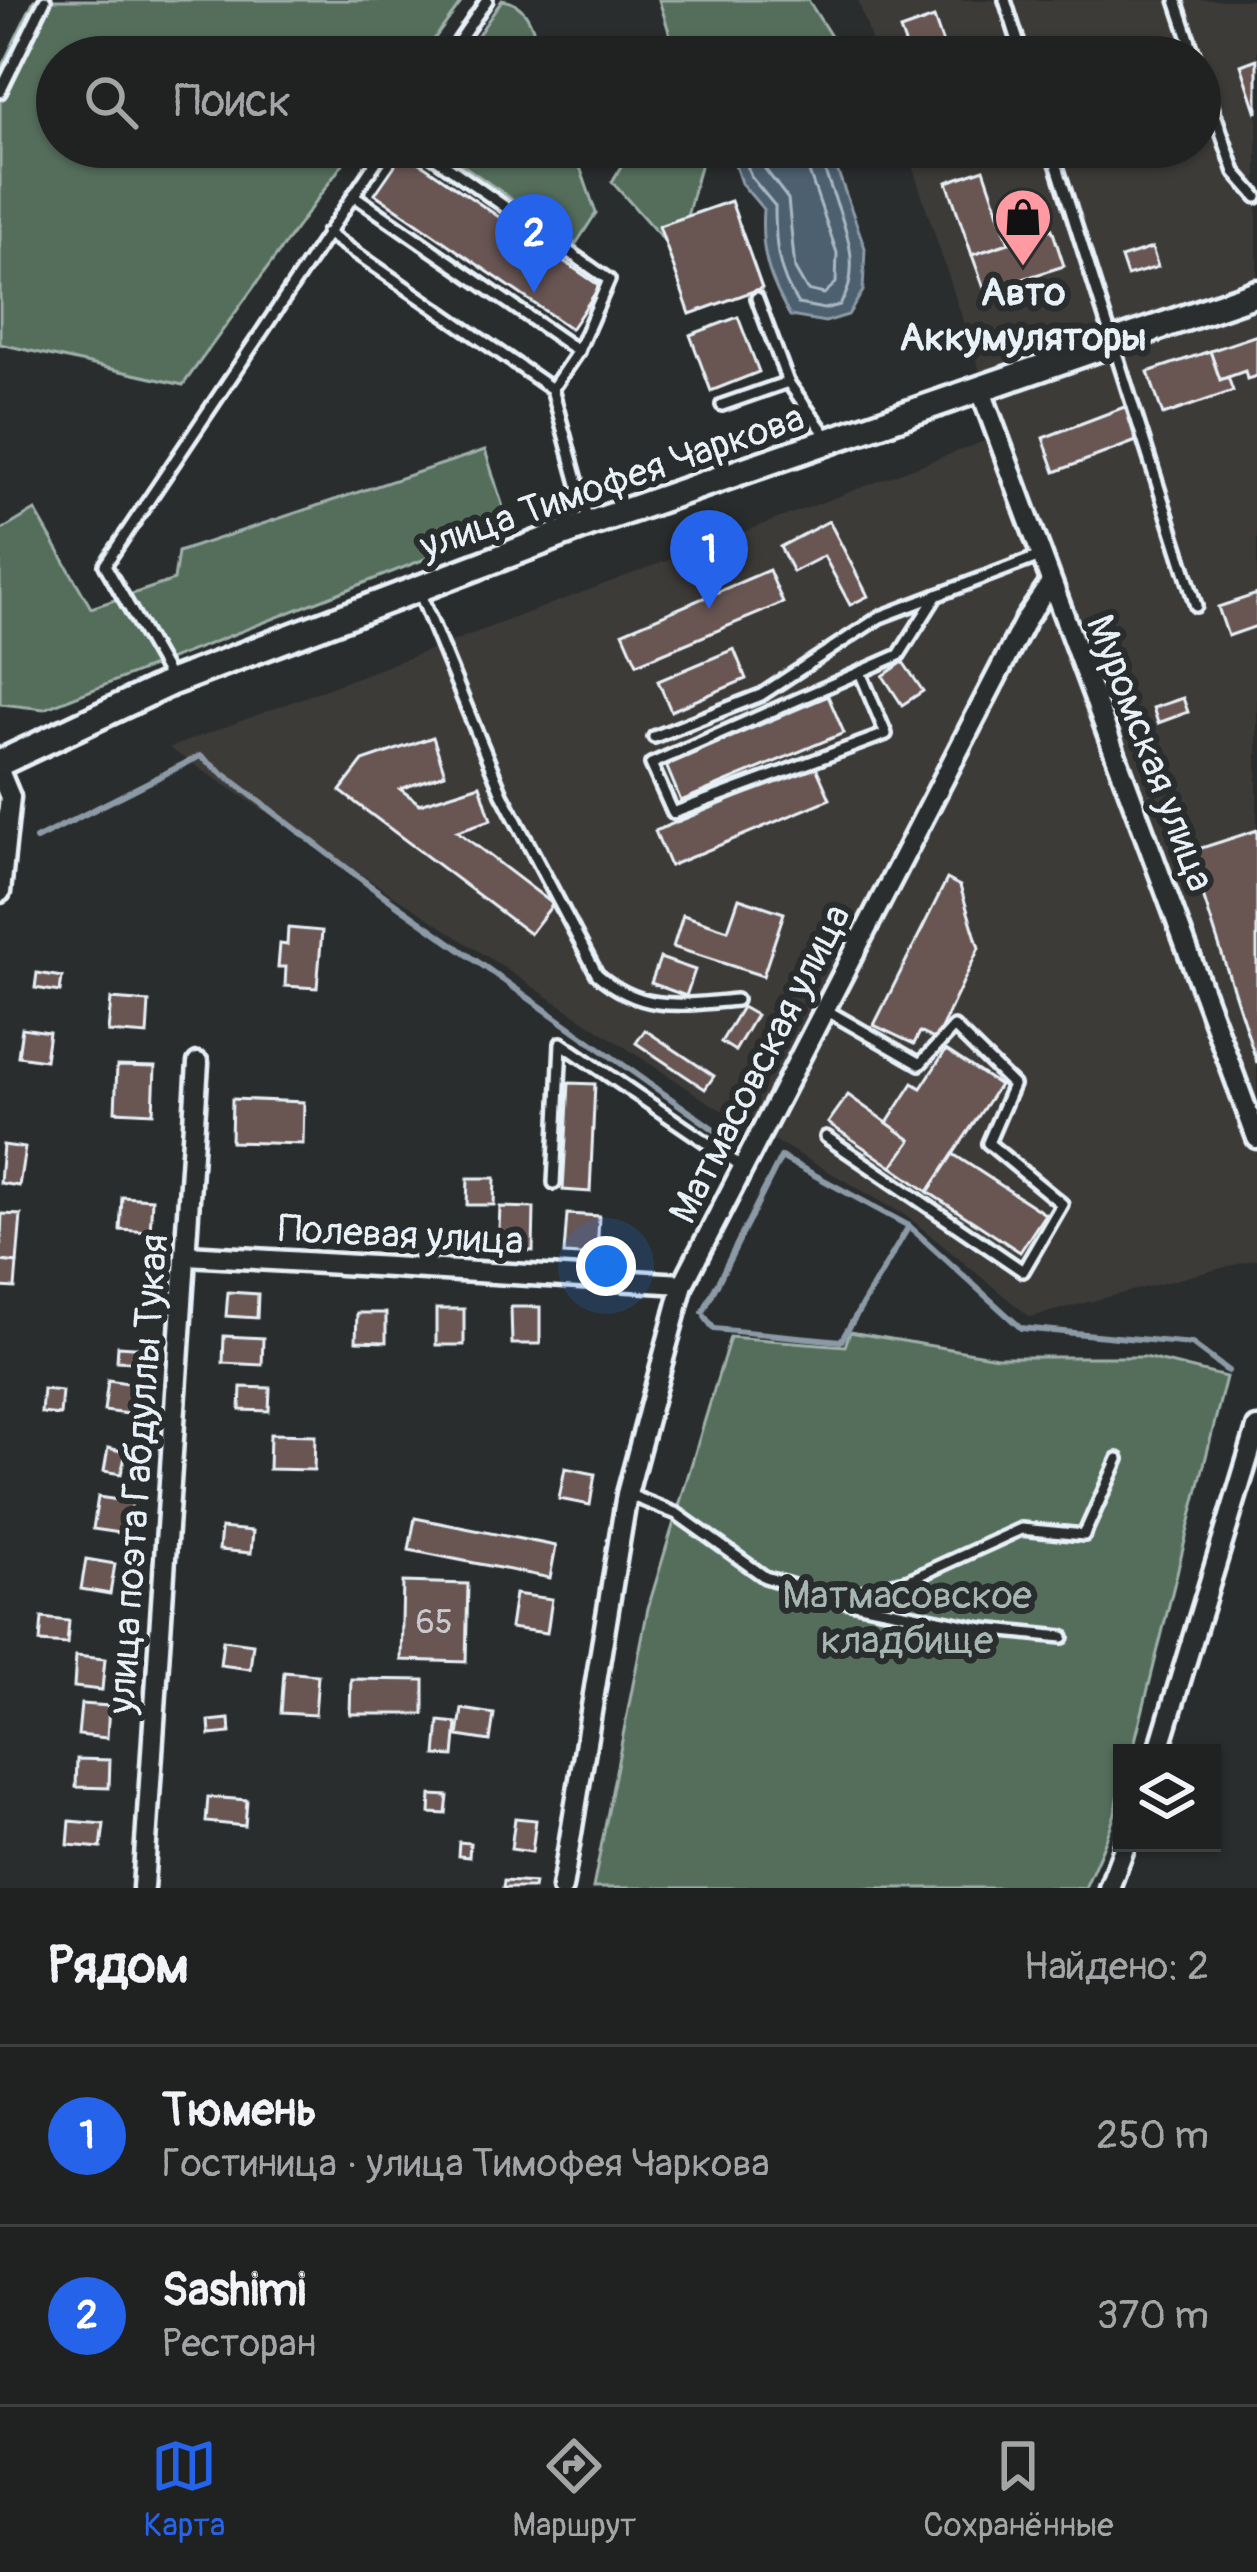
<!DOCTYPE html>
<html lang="ru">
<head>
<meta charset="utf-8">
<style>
	:root { --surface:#202222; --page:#2d2f2f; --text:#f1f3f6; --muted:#a2a4a5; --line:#3d3f40; --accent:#2563eb }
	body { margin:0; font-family:Pangolin,sans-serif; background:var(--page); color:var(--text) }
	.controls { position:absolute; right:36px; bottom:36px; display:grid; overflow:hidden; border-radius:0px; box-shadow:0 3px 9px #0004 }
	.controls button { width:108px; height:108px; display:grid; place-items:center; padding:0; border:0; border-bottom:3px solid var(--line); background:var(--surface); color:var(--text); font:60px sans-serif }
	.you { position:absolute; left:606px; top:1266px; width:42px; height:42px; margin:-30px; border:9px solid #fff; border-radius:50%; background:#1a73e8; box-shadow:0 0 0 18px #1a73e833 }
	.badge { display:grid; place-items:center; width:78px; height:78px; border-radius:50%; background:var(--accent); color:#fff; font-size:39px; font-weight:700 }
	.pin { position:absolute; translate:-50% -99px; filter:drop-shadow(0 3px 6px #0008) }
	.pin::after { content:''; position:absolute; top:63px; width:42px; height:36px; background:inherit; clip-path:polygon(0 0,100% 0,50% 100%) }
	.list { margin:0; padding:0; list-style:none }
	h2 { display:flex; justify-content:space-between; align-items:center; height:156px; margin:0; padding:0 48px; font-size:51px }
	h2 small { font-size:39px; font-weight:400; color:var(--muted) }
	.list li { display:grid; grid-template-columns:78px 1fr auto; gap:36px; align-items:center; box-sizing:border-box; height:180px; padding:0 48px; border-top:3px solid var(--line) }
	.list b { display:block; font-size:45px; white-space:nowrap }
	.list p { margin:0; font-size:39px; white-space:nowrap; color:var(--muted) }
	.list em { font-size:39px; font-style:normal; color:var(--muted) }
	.icon { flex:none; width:66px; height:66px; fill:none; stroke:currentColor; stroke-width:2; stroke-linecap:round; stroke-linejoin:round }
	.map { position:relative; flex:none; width:1257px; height:1888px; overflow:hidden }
	.search { position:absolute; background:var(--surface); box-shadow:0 3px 9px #0004; left:36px; right:36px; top:36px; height:132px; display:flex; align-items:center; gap:30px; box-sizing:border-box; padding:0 42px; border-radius:66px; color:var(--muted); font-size:45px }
	.sheet { height:516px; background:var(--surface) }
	nav { display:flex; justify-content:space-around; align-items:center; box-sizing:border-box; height:168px; border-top:3px solid var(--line); background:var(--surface); font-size:33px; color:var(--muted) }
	nav a { display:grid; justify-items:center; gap:6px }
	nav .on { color:var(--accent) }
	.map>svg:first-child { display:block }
</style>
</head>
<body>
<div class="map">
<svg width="1257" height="1888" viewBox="0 0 1257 1888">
	<rect width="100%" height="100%" fill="#2a2d2e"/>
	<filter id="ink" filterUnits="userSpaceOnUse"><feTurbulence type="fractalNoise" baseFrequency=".00833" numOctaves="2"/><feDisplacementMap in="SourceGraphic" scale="24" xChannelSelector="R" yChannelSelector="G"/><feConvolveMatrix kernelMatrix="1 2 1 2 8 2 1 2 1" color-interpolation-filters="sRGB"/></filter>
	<g filter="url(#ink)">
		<path fill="#3d3a39" d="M858,0H1257V1259L1030,1317L908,1217L713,1105L169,748L1001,435L906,147H1200V57H877Z"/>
		<g fill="#556e5c" stroke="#9eb0aa" stroke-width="3">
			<path d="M34,0H463L421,57H57V147H355L183,385L0,344V70Z"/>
			<path d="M502,0C530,3 534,33 542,57H463Z"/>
			<path d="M659,0H808L844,57H677Z"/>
			<path d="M437,147H573L596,213L576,244Z"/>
			<path d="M632,147H705L677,255L612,182Z"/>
			<path d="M485,450L509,526L44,709L0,704V531L35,510L91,608L174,580L178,552Z"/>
			<path d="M850,1332L997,1357H1145L1226,1377L1132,1753H1122C1122,1812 1108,1835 1085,1888H593L648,1608L730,1337L845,1346Z"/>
		</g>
		<path fill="#4d606f" stroke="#8b9aa6" stroke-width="3" d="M729,147H836L833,158L865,248L863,291L848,315L825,322L790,316C769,278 760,253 763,209L741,183Z"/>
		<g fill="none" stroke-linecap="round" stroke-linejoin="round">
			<g stroke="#aab7c1" stroke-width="3">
				<path d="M741,147L751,177L775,206C775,244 777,272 798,304L824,309L840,305C869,261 835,207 822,162L823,147"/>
				<path d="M757,147L765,169L788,199L795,269L807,290L824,294L836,283L837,253L807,166L808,147"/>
			</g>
			<g stroke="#8b9aa6" stroke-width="6">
				<path d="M36,839L200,756L369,885L715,1130H740"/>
				<path d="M703,1312L781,1157L909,1226L1021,1328L1192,1344L1228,1371"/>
				<path d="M705,1317L714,1329L841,1341L909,1226"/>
			</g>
		</g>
		<g fill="#695753" stroke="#e8f1f8" stroke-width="3">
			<path d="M934,18L946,52L932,57H910L900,30Z"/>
			<path d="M1257,59V113L1241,65Z"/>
			<path d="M404,152L600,286L571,329L375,194Z"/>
			<path d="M984,169L1009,243L972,255L947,182Z"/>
			<path d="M731,201L762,288L690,314L659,226Z"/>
			<path d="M1052,229L1064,266L985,291L972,255Z"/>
			<path d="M1152,248L1158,267L1127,276L1121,258Z"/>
			<path d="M738,317L759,372L711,391L690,335Z"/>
			<path d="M1257,335V376L1247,379L1245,371L1220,380L1210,351Z"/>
			<path d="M1210,351L1220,380L1228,377L1233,391L1163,415L1148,372Z"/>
			<path d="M1127,406L1139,440L1055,472L1043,438Z"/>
			<path d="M829,521L868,596L850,605L824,556L793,572L780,547Z"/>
			<path d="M769,570L783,603L637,664L623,632Z"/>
			<path d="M1257,594V626L1228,636L1218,607Z"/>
			<path d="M734,649L746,679L671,711L658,681Z"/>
			<path d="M903,662L923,691L902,705L883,676Z"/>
			<path d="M828,696L844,733L681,801L666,765Z"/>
			<path d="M1183,698L1188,712L1158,723L1153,708Z"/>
			<path d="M433,737L445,774L400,789L420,804L480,785L491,820L457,831L553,904L530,934L340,791L363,761Z"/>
			<path d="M815,765L830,799L670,866L655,831Z"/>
			<path d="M1257,830V1063L1189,852Z"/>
			<path d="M947,879L960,886L979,948L936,1040L920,1032L914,1044L874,1025Z"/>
			<path d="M739,898L784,913L763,976L673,947L683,915L728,930Z"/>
			<path d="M288,928L322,931L317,988L285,986L286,967H278L280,944L287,945Z"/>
			<path d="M660,958L695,970L686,996L651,983Z"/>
			<path d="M37,973L62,977L60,992L35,988Z"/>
			<path d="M111,999L149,1002L147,1035L108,1032Z"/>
			<path d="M742,1007L756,1015L735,1051L721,1042Z"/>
			<path d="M22,1028L49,1032L45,1060L18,1056Z"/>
			<path d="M645,1030L714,1076L705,1089L636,1043Z"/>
			<path d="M946,1050L999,1085L928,1192L892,1167L911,1140L887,1123L913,1083L921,1088Z"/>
			<path d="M117,1066L155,1067L153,1113L115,1111Z"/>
			<path d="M569,1083L595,1084L590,1192L563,1190Z"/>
			<path d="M848,1095L911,1140L892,1167L828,1123Z"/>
			<path d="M232,1099L304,1102L303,1144L231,1142Z"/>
			<path d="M3,1145L25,1148L19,1186L0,1183Z"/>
			<path d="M953,1154L1045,1214L1020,1252L928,1192Z"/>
			<path d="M468,1178H495L494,1205H467Z"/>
			<path d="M122,1197L152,1199L150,1232L120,1230Z"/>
			<path d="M500,1207L534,1208L533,1251L498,1249Z"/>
			<path d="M2,1214L21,1215L17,1263L0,1261Z"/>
			<path d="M567,1214L599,1216L597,1256L564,1254Z"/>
			<path d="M0,1261L17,1263L15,1288L0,1287Z"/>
			<path d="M228,1292L258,1294L257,1318L226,1316Z"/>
			<path d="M511,1307H540V1344H512Z"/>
			<rect x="436" y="1309" width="28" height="36"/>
			<path d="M357,1313H386V1342L356,1341Z"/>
			<path d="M224,1336L263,1338L262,1365L223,1363Z"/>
			<path d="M118,1346L148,1348L147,1363L117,1361Z"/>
			<path d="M108,1380L141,1385L137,1415L104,1411Z"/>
			<path d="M241,1387L270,1388L269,1411L240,1410Z"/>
			<path d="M43,1389L62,1391L60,1415L41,1413Z"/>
			<path d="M270,1434L315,1435L314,1470L269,1469Z"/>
			<path d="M108,1448L126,1452L121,1474L104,1471Z"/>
			<path d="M565,1468L595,1474L590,1505L559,1499Z"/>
			<path d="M98,1497L132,1502L127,1534L93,1529Z"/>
			<path d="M415,1518L556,1546L550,1578L409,1550Z"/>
			<path d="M221,1528L253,1531L251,1553L219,1550Z"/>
			<path d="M86,1559L115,1564L110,1594L81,1589Z"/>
			<path d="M403,1582L468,1584L466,1662L401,1660Z"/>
			<path d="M515,1594L552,1599L547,1633L510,1628Z"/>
			<path d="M42,1618L69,1621L67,1644L40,1642Z"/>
			<path d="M223,1640L253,1644L250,1669L220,1665Z"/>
			<path d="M76,1656L105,1659L102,1690L74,1687Z"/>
			<path d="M284,1672L318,1675L315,1715L281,1713Z"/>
			<path d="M351,1679L424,1680V1714H350Z"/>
			<path d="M81,1704L109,1706L107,1738L78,1735Z"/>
			<path d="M462,1709L494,1714L490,1741L458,1736Z"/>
			<path d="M229,1719L230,1733L210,1735L209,1721Z"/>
			<path d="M439,1721L457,1723L454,1756L436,1755Z"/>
			<path d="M77,1759L110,1760L109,1788L76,1787Z"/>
			<path d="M431,1795L448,1796L446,1814L430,1813Z"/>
			<path d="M208,1797L247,1800L245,1826L206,1822Z"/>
			<path d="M515,1818L536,1820L532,1852L511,1849Z"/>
			<path d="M70,1821L104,1824L101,1848L68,1845Z"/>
			<path d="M459,1842L470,1843L469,1857L458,1856Z"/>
			<path d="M504,1881L534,1883L533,1888H503Z"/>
		</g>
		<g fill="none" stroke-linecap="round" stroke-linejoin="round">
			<g stroke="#e8f1f8" stroke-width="18">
				<g id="service">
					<path d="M1005,0L1023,57"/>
					<path d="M1176,0L1195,57"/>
					<path d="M448,57L487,0"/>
					<path d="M1200,71L1235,172L1257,197"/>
					<path d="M0,92L45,0"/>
					<path d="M420,147L609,280L578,351L552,389"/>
					<path d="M1051,147L1196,606"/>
					<path d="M353,195L578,351"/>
					<path d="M327,233L552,389L589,524"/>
					<path d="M757,298L788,382"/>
					<path d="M722,405L788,382L828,438"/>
					<path d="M420,594L502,794L597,974C642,1013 681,1005 736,1000"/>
					<path d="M860,672L886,734L673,813L651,764L899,655L937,595"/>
					<path d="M172,682L105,565L386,147"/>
					<path d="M654,737L761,695L880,617L1040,556"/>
					<path d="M826,1010L920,1064L954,1027L1013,1085L988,1143L1062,1204L1023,1271L826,1137"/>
					<path d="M554,1183L561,1043L744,1168"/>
					<path d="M627,1494L677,1514L765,1577L835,1599L909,1580L1021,1529L1084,1535L1118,1459"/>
					<path d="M840,1600L983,1629L1063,1637"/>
				</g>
			</g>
			<g stroke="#e8f1f8" stroke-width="27">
				<g id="minor">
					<path d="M981,391L1257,1138"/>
					<path d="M0,773L10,797L0,892"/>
					<path d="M187,1255L683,1284"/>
					<path d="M1158,1753L1257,1428"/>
					<path d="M143,1888L198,1063"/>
					<path d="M562,1888L627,1494L683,1284L1026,619L1050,584"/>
					<path d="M1109,1888L1126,1843"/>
				</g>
			</g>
			<g stroke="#e8f1f8" stroke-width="33">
				<path id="secondary" d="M0,763L172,682L589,524L1257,293"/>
			</g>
			<use href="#service" stroke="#2a2d2e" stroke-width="9"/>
			<use href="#minor" stroke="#2a2d2e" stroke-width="18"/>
			<use href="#secondary" stroke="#2a2d2e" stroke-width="24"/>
		</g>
	</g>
	<defs>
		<g id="shop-pin" transform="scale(3)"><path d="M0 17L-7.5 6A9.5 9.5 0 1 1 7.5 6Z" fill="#ff9aa2" stroke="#2a2d2e"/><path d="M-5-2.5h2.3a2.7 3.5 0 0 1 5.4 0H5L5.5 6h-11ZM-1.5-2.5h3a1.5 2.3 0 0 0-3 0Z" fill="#111"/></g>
	</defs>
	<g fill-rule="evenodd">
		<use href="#shop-pin" x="1023" y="217"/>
	</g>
	<g text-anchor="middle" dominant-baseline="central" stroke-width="12" stroke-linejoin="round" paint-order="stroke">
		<g font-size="33" fill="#c8cacf">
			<text x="434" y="1622">65</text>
		</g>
		<g font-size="39" font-weight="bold" fill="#e8f1f8" stroke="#2a2d2e">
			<text x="1023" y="292">Авто<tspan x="1023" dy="45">Аккумуляторы</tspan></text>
		</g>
		<g font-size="39" fill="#e8f1f8" stroke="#2a2d2e">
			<text transform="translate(612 482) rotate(-19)">улица Тимофея Чаркова</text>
			<text transform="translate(1150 753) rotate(69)">Муромская улица</text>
			<text transform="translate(760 1064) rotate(-63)">Матмасовская улица</text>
			<text transform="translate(401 1235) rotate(3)">Полевая улица</text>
			<text transform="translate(138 1474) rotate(-86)">улица поэта Габдуллы Тукая</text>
		</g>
		<g font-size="39" fill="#a6b6b2" stroke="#2a2d2e">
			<text x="907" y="1595">Матмасовское<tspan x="907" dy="45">кладбище</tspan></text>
		</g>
	</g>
</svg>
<div class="controls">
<button><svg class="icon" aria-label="layers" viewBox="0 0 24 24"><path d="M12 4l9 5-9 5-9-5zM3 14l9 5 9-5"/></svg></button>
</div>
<div class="you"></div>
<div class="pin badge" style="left:709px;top:609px">1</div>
<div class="pin badge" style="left:534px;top:293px">2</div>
<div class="search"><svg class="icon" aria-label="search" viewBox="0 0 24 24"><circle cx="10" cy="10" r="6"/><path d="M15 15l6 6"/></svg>Поиск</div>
</div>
<section class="sheet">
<h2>Рядом<small>Найдено: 2</small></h2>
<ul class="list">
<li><span class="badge">1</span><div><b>Тюмень</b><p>Гостиница · улица Тимофея Чаркова</p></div><em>250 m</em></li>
<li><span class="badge">2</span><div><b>Sashimi</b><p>Ресторан</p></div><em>370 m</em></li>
</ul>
</section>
<nav>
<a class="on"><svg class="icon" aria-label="map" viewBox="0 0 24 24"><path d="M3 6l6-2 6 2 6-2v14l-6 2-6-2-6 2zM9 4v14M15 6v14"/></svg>Карта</a>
<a><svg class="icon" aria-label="directions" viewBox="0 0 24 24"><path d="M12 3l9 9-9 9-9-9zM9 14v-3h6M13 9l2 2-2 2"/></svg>Маршрут</a>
<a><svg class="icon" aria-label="saved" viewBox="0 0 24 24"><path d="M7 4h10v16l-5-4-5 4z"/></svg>Сохранённые</a>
</nav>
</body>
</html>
